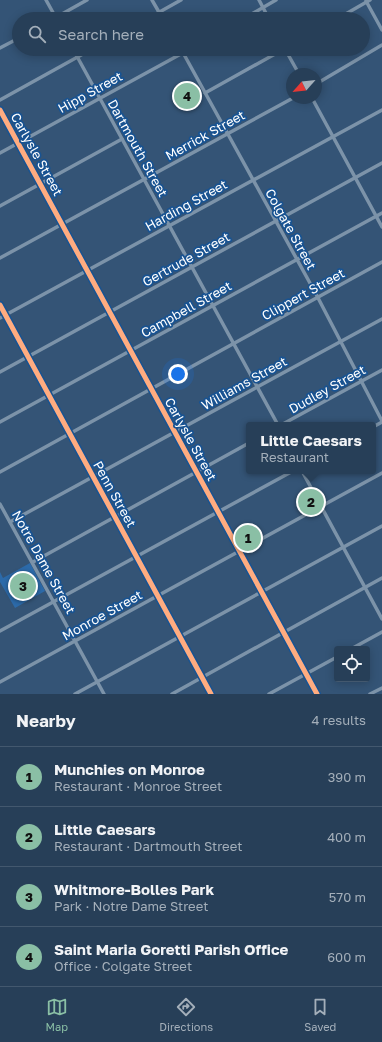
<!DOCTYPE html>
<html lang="en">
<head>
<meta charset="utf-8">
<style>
	:root { --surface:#273f58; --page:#2f465e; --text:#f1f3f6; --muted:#a4afba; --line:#43586e; --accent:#8abfa5 }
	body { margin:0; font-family:"Golos Text",sans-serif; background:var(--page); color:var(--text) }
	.controls { position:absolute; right:12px; bottom:12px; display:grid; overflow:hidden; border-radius:4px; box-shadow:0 2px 10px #0003 }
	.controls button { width:36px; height:36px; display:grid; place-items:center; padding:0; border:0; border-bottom:1px solid var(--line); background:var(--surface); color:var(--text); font:20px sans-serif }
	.compass { position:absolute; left:286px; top:68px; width:36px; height:36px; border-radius:50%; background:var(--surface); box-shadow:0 2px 10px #0003; rotate:243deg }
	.you { position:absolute; left:178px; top:374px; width:14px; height:14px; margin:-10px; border:3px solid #fff; border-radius:50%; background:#1a73e8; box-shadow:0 0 0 6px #1a73e833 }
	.badge { display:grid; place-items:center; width:26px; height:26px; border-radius:50%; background:var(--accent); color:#111; font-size:13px; font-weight:700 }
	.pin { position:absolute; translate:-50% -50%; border:2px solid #fff; box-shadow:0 1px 4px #0006 }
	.popup { position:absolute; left:246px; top:422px; width:130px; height:52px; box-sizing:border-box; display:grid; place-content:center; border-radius:4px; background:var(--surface); filter:drop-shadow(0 1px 3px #0005); font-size:13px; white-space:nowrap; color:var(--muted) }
	.popup b { font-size:15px; color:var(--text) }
	.popup::after { content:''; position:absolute; left:50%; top:100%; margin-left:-8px; border:8px solid transparent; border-top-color:var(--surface) }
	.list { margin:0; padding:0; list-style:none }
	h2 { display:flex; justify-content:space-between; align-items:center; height:52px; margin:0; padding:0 16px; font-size:17px }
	h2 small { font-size:13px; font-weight:400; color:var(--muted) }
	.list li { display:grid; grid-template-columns:26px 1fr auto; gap:12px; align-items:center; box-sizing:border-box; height:60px; padding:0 16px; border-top:1px solid var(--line) }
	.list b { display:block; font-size:15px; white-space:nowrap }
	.list p { margin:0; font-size:13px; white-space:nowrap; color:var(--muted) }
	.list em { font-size:13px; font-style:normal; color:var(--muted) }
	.icon { flex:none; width:22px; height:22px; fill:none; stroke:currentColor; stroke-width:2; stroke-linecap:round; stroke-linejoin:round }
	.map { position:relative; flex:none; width:382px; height:694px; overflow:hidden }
	.search { position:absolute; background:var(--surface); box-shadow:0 2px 10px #0003; left:12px; right:12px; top:12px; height:44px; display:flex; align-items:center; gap:10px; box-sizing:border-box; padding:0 14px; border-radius:22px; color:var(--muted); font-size:15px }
	.sheet { height:292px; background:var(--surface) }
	nav { display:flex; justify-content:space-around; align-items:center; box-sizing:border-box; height:56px; border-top:1px solid var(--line); background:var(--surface); font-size:11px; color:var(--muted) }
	nav a { display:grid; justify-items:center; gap:2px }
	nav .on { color:var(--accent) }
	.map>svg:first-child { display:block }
</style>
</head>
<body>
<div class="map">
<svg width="382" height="694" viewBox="0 0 382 694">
	<rect width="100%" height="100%" fill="#345476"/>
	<path fill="#2c6aa9" d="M30,563L45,591L15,608L0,582V572L3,578Z"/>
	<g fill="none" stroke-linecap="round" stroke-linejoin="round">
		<g stroke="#7c93a9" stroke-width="3.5">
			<path d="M46,0L56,18"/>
			<path d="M152,0L163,19"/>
			<path d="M259,0L269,19"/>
			<path d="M366,1L382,30"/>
			<path d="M53,19L87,0"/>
			<path d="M147,19L181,0"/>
			<path d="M243,19L276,0"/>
			<path d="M337,19L370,0"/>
			<path d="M0,48L19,38"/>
			<path d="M73,49L278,425"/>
			<path d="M181,49L316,294L382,421"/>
			<path d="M285,49L299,74"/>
			<path d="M316,84L382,45"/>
			<path d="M205,93L284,49"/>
			<path d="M312,98L382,227"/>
			<path d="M0,100L92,49"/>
			<path d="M0,110L317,694"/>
			<path d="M0,153L190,49"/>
			<path d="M0,206L122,139"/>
			<path d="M0,258L293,98"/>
			<path d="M0,305L211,694"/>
			<path d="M0,318L382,110"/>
			<path d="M0,372L382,163"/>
			<path d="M0,422L382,213"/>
			<path d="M281,425L382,370"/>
			<path d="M373,427L382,422"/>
			<path d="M302,471L382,619"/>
			<path d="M0,472L382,262"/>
			<path d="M0,504L104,694"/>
			<path d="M10,522L382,319"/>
			<path d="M33,562L249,443"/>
			<path d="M0,631L293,471"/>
			<path d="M351,649L382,632"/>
			<path d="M0,682L382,473"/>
			<path d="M75,694L382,526"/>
			<path d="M172,694L382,578"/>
			<path d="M269,694L337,657"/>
			<path d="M370,694L382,688"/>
		</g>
		<g stroke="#185392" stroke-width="8">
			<g id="cycleway">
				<path d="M0,110L317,694"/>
				<path d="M0,305L211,694"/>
			</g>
		</g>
		<use href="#cycleway" stroke="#ffac80" stroke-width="5"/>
	</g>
	<g text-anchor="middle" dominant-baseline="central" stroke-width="3.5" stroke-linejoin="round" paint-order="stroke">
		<g font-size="13" fill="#fff" stroke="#185392">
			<text transform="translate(90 92) rotate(-29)">Hipp Street</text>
			<text transform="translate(205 135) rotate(-29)">Merrick Street</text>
			<text transform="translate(138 148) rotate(61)">Dartmouth Street</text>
			<text transform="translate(37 154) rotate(61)">Carlysle Street</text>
			<text transform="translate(186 205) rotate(-29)">Harding Street</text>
			<text transform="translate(291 229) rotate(61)">Colgate Street</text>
			<text transform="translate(186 259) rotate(-29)">Gertrude Street</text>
			<text transform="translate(303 294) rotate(-29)">Clippert Street</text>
			<text transform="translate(186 309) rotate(-29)">Campbell Street</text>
			<text transform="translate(244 383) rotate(-29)">Williams Street</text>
			<text transform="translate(327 389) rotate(-29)">Dudley Street</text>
			<text transform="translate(191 439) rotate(61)">Carlysle Street</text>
			<text transform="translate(115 494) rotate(61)">Penn Street</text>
			<text transform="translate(44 562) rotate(61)">Notre Dame Street</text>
			<text transform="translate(102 615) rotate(-29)">Monroe Street</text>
		</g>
	</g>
</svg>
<div class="controls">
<button><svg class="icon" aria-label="locate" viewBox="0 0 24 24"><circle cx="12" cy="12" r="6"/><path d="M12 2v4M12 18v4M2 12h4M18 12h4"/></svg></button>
</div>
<svg class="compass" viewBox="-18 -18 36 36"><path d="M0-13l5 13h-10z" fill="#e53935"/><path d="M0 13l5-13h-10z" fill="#a4afba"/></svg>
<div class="you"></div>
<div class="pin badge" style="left:248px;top:538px">1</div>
<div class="pin badge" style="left:311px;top:502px">2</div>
<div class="popup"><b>Little Caesars</b>Restaurant</div>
<div class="pin badge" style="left:23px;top:586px">3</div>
<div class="pin badge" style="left:187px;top:96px">4</div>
<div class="search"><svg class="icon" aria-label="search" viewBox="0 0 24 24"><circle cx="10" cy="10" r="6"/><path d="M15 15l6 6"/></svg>Search here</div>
</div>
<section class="sheet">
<h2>Nearby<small>4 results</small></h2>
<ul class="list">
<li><span class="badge">1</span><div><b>Munchies on Monroe</b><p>Restaurant · Monroe Street</p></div><em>390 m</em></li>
<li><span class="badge">2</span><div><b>Little Caesars</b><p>Restaurant · Dartmouth Street</p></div><em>400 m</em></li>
<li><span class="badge">3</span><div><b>Whitmore-Bolles Park</b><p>Park · Notre Dame Street</p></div><em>570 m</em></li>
<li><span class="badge">4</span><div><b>Saint Maria Goretti Parish Office</b><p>Office · Colgate Street</p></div><em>600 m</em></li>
</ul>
</section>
<nav>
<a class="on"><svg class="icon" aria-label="map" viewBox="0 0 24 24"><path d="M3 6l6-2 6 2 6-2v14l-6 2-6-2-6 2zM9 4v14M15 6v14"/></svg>Map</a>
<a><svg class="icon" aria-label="directions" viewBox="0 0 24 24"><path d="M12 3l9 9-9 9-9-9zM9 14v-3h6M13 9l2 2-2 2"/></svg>Directions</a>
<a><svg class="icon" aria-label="saved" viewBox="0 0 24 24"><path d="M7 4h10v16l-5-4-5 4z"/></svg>Saved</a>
</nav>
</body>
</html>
